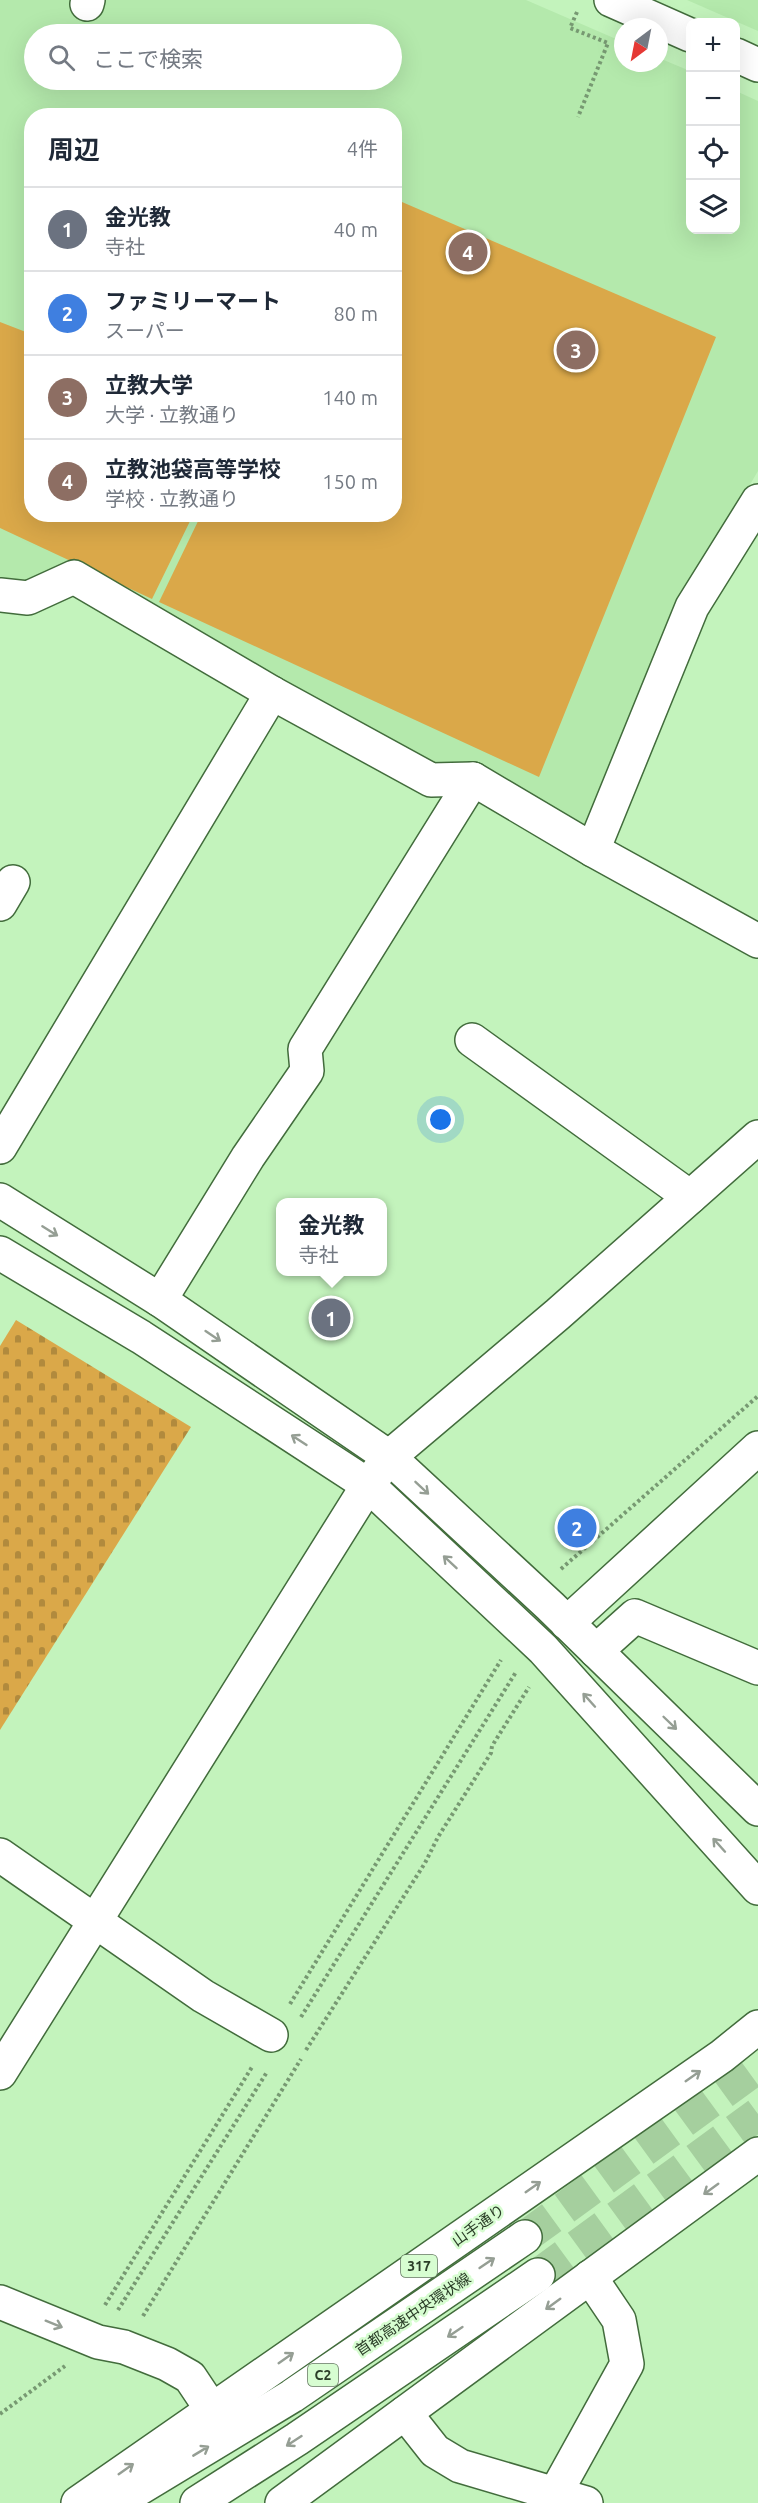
<!DOCTYPE html>
<html lang="ja">
<head>
<meta charset="utf-8">
<style>
	:root { --surface:#fff; --page:#f6f6f7; --text:#1f2937; --muted:#747a83; --line:#e0e1e3; --accent:#0f766e }
	body { margin:0; font-family:Ubuntu,"Noto Sans JP",sans-serif; background:var(--page); color:var(--text) }
	.controls { position:absolute; right:18px; top:18px; display:grid; overflow:hidden; border-radius:12px; box-shadow:0 6px 24px #0002 }
	.controls button { width:54px; height:54px; display:grid; place-items:center; padding:0; border:0; border-bottom:2px solid var(--line); background:var(--surface); color:var(--text); font:30px sans-serif }
	.compass { position:absolute; left:614px; top:18px; width:54px; height:54px; border-radius:50%; background:var(--surface); box-shadow:0 6px 24px #0002; rotate:212deg }
	.you { position:absolute; left:441px; top:1120px; width:21px; height:21px; margin:-15px; border:4px solid #fff; border-radius:50%; background:#1a73e8; box-shadow:0 0 0 9px #1a73e833 }
	.badge { display:grid; place-items:center; width:39px; height:39px; border-radius:50%; background:var(--accent); color:#fff; font-size:20px; font-weight:700 }
	.pin { position:absolute; translate:-50% -50%; border:3px solid #fff; box-shadow:0 2px 6px #0006 }
	.popup { position:absolute; left:276px; top:1198px; width:111px; height:78px; box-sizing:border-box; display:grid; place-content:center; border-radius:12px; background:var(--surface); filter:drop-shadow(0 2px 4px #0005); font-size:20px; white-space:nowrap; color:var(--muted) }
	.popup b { font-size:22px; color:var(--text) }
	.popup::after { content:''; position:absolute; left:50%; top:100%; margin-left:-12px; border:12px solid transparent; border-top-color:var(--surface) }
	.list { margin:0; padding:0; list-style:none }
	h2 { display:flex; justify-content:space-between; align-items:center; height:78px; margin:0; padding:0 24px; font-size:26px }
	h2 small { font-size:20px; font-weight:400; color:var(--muted) }
	.list li { display:grid; grid-template-columns:39px 1fr auto; gap:18px; align-items:center; box-sizing:border-box; height:84px; padding:0 24px; border-top:2px solid var(--line) }
	.list b { display:block; font-size:22px; white-space:nowrap }
	.list p { margin:0; font-size:20px; white-space:nowrap; color:var(--muted) }
	.list em { font-size:20px; font-style:normal; color:var(--muted) }
	.icon { flex:none; width:33px; height:33px; fill:none; stroke:currentColor; stroke-width:2; stroke-linecap:round; stroke-linejoin:round }
	.map { position:relative; flex:none; width:758px; height:2503px; overflow:hidden }
	.search { position:absolute; background:var(--surface); box-shadow:0 6px 24px #0002; left:24px; top:24px; width:378px; height:66px; display:flex; align-items:center; gap:15px; box-sizing:border-box; padding:0 21px; border-radius:33px; color:var(--muted); font-size:22px }
	.panel { position:absolute; background:var(--surface); box-shadow:0 6px 24px #0002; left:24px; top:108px; width:378px; height:414px; border-radius:24px }
	.map>svg:first-child { display:block }
</style>
</head>
<body>
<div class="map">
<svg width="758" height="2503" viewBox="0 0 758 2503">
	<defs>
		<pattern id="cemetery-stones" width="16" height="16" patternUnits="userSpaceOnUse" patternTransform="scale(1.5)"><rect width="16" height="16" fill="#daa849"/><path d="M2 7V4a2 2 0 0 1 4 0v3zM10 15v-3a2 2 0 0 1 4 0v3z" fill="#b18a3d"/></pattern>
	</defs>
	<rect width="100%" height="100%" fill="#c3f3bc"/>
	<g fill="#b4e9ac" fill-rule="evenodd">
		<path d="M0,0H526L623,42V63H659V58L690,71V230H736V91L758,101V471L707,557L585,831L475,762L435,765L75,566L30,587H0ZM34,34H392V80H34ZM32,116H394V514H32Z"/>
		<path d="M687,0H758V31Z"/>
	</g>
	<path fill="url(#cemetery-stones)" d="M16,1320L191,1427L0,1730V1346Z"/>
	<g fill="#daa849">
		<path d="M395,199L716,337L539,777L159,602L201,515L394,514Z"/>
		<path d="M0,322L31,334L32,514L193,515L152,599L0,528Z"/>
	</g>
	<g fill="none" stroke-linecap="round" stroke-linejoin="round">
		<g stroke="#a5cf9e" stroke-width="33" stroke-dasharray="33 16" stroke-linecap="butt">
			<path d="M525,2237L758,2067"/>
			<path d="M538,2275L758,2114"/>
		</g>
		<g stroke="#426c3c" stroke-width="36">
			<g id="minor">
				<path d="M611,0L690,35"/>
				<path d="M87,4L88,0"/>
				<path d="M736,55L758,65"/>
				<path d="M0,595L28,598L74,577L272,693L431,780L473,779L593,850L758,941"/>
				<path d="M593,850L692,607L758,501"/>
				<path d="M0,904L13,882"/>
				<path d="M472,1040L690,1197"/>
				<path d="M0,1147L272,693"/>
				<path d="M0,1200L160,1300L389,1457L550,1606L758,1809"/>
				<path d="M0,1253L141,1337L368,1485L543,1649L758,1888"/>
				<path d="M160,1300L248,1157L307,1071L305,1049L473,779"/>
				<path d="M567,1623L758,1448"/>
				<path d="M596,1651L635,1616L758,1668"/>
				<path d="M0,1855L203,1996L271,2035"/>
				<path d="M0,2073L368,1485L389,1457L558,1314L758,1137"/>
				<path d="M0,2302L98,2342L124,2347L167,2364L190,2377L212,2410"/>
				<path d="M405,2413L435,2451L460,2466L586,2503"/>
				<path d="M550,2503L627,2364L619,2320L590,2277"/>
			</g>
		</g>
		<g stroke="#426c3c" stroke-width="36">
			<g id="major">
				<path d="M78,2503L722,2056L758,2027"/>
				<path d="M282,2503L758,2154"/>
			</g>
		</g>
		<g stroke="#426c3c" stroke-width="36">
			<g id="highway">
				<path d="M115,2503L292,2396L525,2237"/>
				<path d="M197,2503L297,2439L538,2275"/>
			</g>
		</g>
		<g stroke="#779972" stroke-width="4" stroke-dasharray="3 3" stroke-linecap="butt">
			<path d="M577,12L570,28L608,43L578,117"/>
			<path d="M561,1569L758,1396"/>
			<path d="M290,2004L501,1660"/>
			<path d="M301,2017L516,1672"/>
			<path d="M306,2050L425,1863L438,1837L491,1753L492,1746L529,1687"/>
			<path d="M105,2305L252,2067"/>
			<path d="M118,2310L267,2072"/>
			<path d="M143,2316L301,2059"/>
			<path d="M0,2414L65,2366"/>
		</g>
		<use href="#minor" stroke="#fff" stroke-width="33"/>
		<use href="#major" stroke="#fff" stroke-width="33"/>
		<use href="#highway" stroke="#fff" stroke-width="33"/>
	</g>
	<defs><path id="oneway-shaft" d="M-6 0H5M1.5-3L5.5 0L1.5 3" fill="none" stroke-width="1.6" stroke-linecap="round" stroke-linejoin="round" transform="scale(1.5)"/></defs>
	<g stroke="#959e94">
		<use href="#oneway-shaft" transform="translate(50 1231) rotate(32)"/>
		<use href="#oneway-shaft" transform="translate(213 1336) rotate(34)"/>
		<use href="#oneway-shaft" transform="translate(299 1440) rotate(-147)"/>
		<use href="#oneway-shaft" transform="translate(422 1488) rotate(43)"/>
		<use href="#oneway-shaft" transform="translate(450 1562) rotate(-137)"/>
		<use href="#oneway-shaft" transform="translate(589 1700) rotate(-132)"/>
		<use href="#oneway-shaft" transform="translate(670 1723) rotate(44)"/>
		<use href="#oneway-shaft" transform="translate(719 1845) rotate(-132)"/>
		<use href="#oneway-shaft" transform="translate(693 2076) rotate(-35)"/>
		<use href="#oneway-shaft" transform="translate(533 2187) rotate(-35)"/>
		<use href="#oneway-shaft" transform="translate(711 2189) rotate(144)"/>
		<use href="#oneway-shaft" transform="translate(487 2263) rotate(-34)"/>
		<use href="#oneway-shaft" transform="translate(553 2304) rotate(144)"/>
		<use href="#oneway-shaft" transform="translate(54 2324) rotate(22)"/>
		<use href="#oneway-shaft" transform="translate(455 2332) rotate(146)"/>
		<use href="#oneway-shaft" transform="translate(286 2358) rotate(-35)"/>
		<use href="#oneway-shaft" transform="translate(294 2441) rotate(147)"/>
		<use href="#oneway-shaft" transform="translate(201 2451) rotate(-31)"/>
		<use href="#oneway-shaft" transform="translate(126 2469) rotate(-35)"/>
	</g>
	<g text-anchor="middle" dominant-baseline="central" stroke-width="5" stroke-linejoin="round" paint-order="stroke">
		<g fill="#d7fdd1" stroke="#5f775b" stroke-width="1.5">
			<rect x="401" y="2255" width="36" height="22" rx="4.5"/>
			<rect x="308" y="2364" width="30" height="22" rx="4.5"/>
		</g>
		<g font-size="14" font-weight="bold" fill="#2b3e28">
			<text x="419" y="2266">317</text>
			<text x="323" y="2375">C2</text>
		</g>
		<g font-size="15" fill="#2b3e28" stroke="#d7fdd1">
			<text transform="translate(478 2225) rotate(-35)">山手通り</text>
			<text transform="translate(413 2314) rotate(-34)">首都高速中央環状線</text>
		</g>
	</g>
</svg>
<div class="controls">
<button>+</button>
<button>−</button>
<button><svg class="icon" aria-label="locate" viewBox="0 0 24 24"><circle cx="12" cy="12" r="6"/><path d="M12 2v4M12 18v4M2 12h4M18 12h4"/></svg></button>
<button><svg class="icon" aria-label="layers" viewBox="0 0 24 24"><path d="M12 4l9 5-9 5-9-5zM3 14l9 5 9-5"/></svg></button>
</div>
<svg class="compass" viewBox="-18 -18 36 36"><path d="M0-13l5 13h-10z" fill="#e53935"/><path d="M0 13l5-13h-10z" fill="#747a83"/></svg>
<div class="you"></div>
<div class="pin badge" style="left:331px;top:1318px;background:#6b7280">1</div>
<div class="popup"><b>金光教</b>寺社</div>
<div class="pin badge" style="left:577px;top:1528px;background:#3f7fe0">2</div>
<div class="pin badge" style="left:576px;top:350px;background:#8d6e63">3</div>
<div class="pin badge" style="left:468px;top:252px;background:#8d6e63">4</div>
<div class="search"><svg class="icon" aria-label="search" viewBox="0 0 24 24"><circle cx="10" cy="10" r="6"/><path d="M15 15l6 6"/></svg>ここで検索</div>
<section class="panel">
<h2>周辺<small>4件</small></h2>
<ul class="list">
<li><span class="badge" style="background:#6b7280">1</span><div><b>金光教</b><p>寺社</p></div><em>40 m</em></li>
<li><span class="badge" style="background:#3f7fe0">2</span><div><b>ファミリーマート</b><p>スーパー</p></div><em>80 m</em></li>
<li><span class="badge" style="background:#8d6e63">3</span><div><b>立教大学</b><p>大学 · 立教通り</p></div><em>140 m</em></li>
<li><span class="badge" style="background:#8d6e63">4</span><div><b>立教池袋高等学校</b><p>学校 · 立教通り</p></div><em>150 m</em></li>
</ul>
</section>
</div>
</body>
</html>
